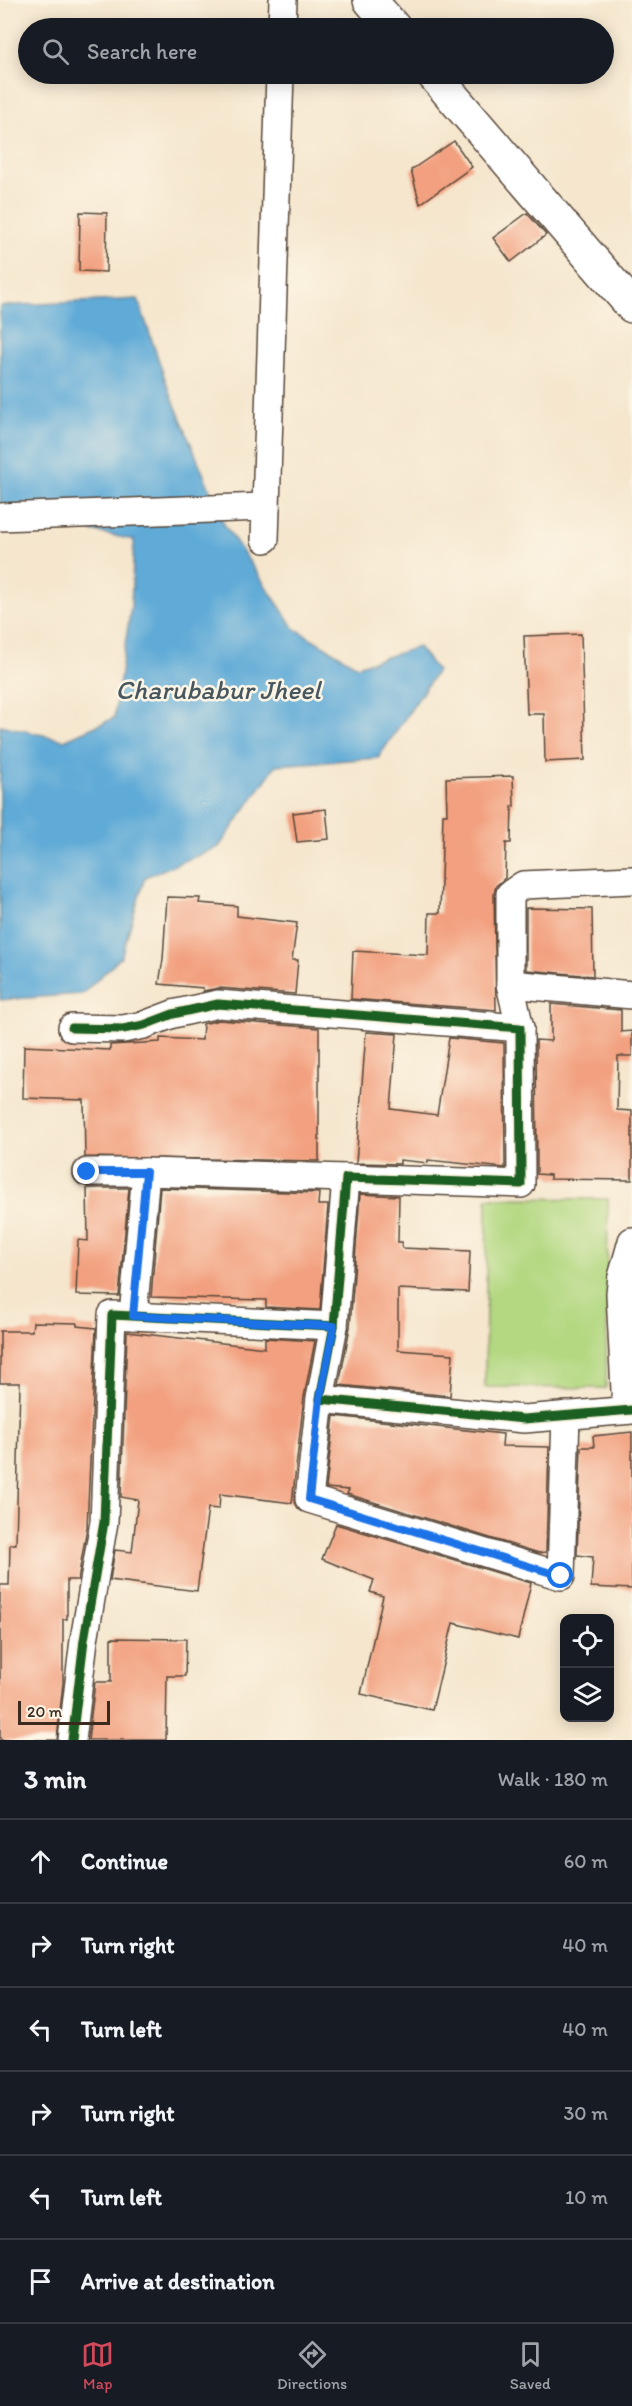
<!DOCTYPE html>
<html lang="en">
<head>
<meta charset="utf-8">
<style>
	:root { --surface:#171b24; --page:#20242c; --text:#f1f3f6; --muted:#9ea1a6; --line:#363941; --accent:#d1495b }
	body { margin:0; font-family:Itim,sans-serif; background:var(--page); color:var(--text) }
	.controls { position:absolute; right:18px; bottom:18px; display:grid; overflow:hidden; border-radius:12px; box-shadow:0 3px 15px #0003 }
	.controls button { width:54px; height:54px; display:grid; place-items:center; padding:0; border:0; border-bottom:2px solid var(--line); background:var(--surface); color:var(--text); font:30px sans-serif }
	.scale { position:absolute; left:18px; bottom:15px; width:92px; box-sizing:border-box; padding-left:6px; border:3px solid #3b2a1e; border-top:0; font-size:16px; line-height:21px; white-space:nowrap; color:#3b2a1e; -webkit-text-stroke:4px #fcf5e5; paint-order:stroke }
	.stop { position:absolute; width:18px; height:18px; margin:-14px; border:4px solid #1a73e8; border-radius:50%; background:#fff }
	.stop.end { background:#1a73e8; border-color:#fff; box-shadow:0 2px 6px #0008 }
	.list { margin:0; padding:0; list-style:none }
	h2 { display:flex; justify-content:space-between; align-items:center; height:78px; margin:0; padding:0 24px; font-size:26px }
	h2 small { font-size:20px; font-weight:400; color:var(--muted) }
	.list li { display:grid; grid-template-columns:39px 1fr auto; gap:18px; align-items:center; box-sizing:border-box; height:84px; padding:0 24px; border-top:2px solid var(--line) }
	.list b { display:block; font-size:22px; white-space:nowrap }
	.list em { font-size:20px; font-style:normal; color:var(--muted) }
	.icon { flex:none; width:33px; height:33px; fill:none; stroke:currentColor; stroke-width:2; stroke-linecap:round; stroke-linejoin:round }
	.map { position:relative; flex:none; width:632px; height:1740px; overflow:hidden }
	.search { position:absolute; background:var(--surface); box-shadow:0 3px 15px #0003; left:18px; right:18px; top:18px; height:66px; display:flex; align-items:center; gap:15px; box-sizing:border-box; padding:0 21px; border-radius:33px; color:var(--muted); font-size:22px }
	.sheet { height:582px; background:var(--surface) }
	nav { display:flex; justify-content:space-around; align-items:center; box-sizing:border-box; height:84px; border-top:2px solid var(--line); background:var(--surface); font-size:16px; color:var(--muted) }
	nav a { display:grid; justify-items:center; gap:3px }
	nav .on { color:var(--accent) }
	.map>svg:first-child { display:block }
</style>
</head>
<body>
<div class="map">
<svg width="632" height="1740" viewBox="0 0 632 1740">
	<rect width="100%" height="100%" fill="#fcf5e5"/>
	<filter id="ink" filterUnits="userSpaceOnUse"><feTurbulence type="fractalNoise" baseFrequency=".0167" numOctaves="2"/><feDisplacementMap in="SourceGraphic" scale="12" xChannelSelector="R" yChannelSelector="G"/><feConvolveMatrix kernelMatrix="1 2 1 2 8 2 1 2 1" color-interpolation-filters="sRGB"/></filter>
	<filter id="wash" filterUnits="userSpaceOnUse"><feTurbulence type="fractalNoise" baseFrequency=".008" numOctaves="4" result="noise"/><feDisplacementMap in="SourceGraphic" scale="24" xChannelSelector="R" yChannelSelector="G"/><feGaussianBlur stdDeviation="1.35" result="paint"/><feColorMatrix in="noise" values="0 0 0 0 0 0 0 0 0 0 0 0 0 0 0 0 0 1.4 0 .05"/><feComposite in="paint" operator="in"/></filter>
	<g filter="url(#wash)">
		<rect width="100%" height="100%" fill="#f5e6cd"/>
		<path fill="#b3d881" stroke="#778150" stroke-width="1.5" d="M487,1198L608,1199L606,1388L485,1387Z"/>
		<path fill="#5eaad7" stroke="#4c6a7a" stroke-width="1.5" d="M138,299L167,385L224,524L294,628L357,666L418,647L437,671L378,758L276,765L219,847L145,877L121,957L82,994L0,1000V725L64,740L114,718L131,606L134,540L0,512V306Z"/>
		<g id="blocks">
			<g fill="#f2a07f">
				<path d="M454,141L472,167L420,204L411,170Z"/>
				<path d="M80,212L107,213L106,272L79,271Z"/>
				<path d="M527,213L546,235L511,262L493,238Z"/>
				<path d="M581,634L585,760L545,762L544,714H527L524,636Z"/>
				<path d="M513,776L514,806H512L511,843H506L505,878L496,886L494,894L496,1010L351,999L353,951L428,955L429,913H440L443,814H447L446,778Z"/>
				<path d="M326,809L329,839L297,842L293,813Z"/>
				<path d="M167,897L200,898L199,903L237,906V916L297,923L292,960H298L295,994L219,988L203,991V988L159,984L163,959Z"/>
				<path d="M526,908L592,909L593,976L526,970Z"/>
				<path d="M551,1004L621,1010V1032L632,1031V1056H618L617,1110L632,1111V1180L550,1179V1175L537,1174L536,1040L551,1041Z"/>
				<path d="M219,1020L319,1028V1161L85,1157L84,1100L23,1098L24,1046L110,1050V1045L160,1042V1038L202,1040L203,1024Z"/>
				<path d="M366,1032L397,1034L391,1109L437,1115L449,1038L504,1043L505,1168L428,1160V1163L400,1160V1164L356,1163Z"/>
				<path d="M87,1188H129L119,1296L76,1295L78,1240L88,1241Z"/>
				<path d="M160,1188L319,1193L318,1205H328L320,1310L266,1307V1300L151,1297Z"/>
				<path d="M360,1194L399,1196L398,1242H402V1248L470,1251L468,1292L398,1289V1350L453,1354L450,1396L339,1385L350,1327Z"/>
				<path d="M33,1322L77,1323V1326L96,1328L87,1527L78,1580H67V1619H63V1682L57,1740H0V1585H9L10,1544H16L20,1383H0V1331H32Z"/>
				<path d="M127,1332L265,1348V1338L315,1341L304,1397L292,1503L220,1494L219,1509L208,1508L197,1591L110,1580L115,1550L132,1552L138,1500L121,1497Z"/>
				<path d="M334,1416L503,1434L502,1446L549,1447L546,1552L539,1553L347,1494L349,1490L326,1488Z"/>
				<path d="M632,1432V1589L591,1587L593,1557L577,1555L581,1447H594L593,1436Z"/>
				<path d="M336,1524L531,1583L518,1639L453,1623L432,1710L361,1694L383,1596L370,1592L374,1580L322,1559Z"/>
				<path d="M111,1638L186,1639L185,1676H167L166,1740H88L95,1682H111Z"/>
			</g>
		</g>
	</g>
	<g filter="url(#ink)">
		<use href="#blocks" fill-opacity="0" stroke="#574638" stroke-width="1.5"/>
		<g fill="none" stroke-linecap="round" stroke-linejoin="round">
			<g stroke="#574638" stroke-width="30">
				<g id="minor">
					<path d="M282,28L283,0"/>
					<path d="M0,517L266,507"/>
					<path d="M265,539L280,74"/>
					<path d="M510,984V894L523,885L632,880"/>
					<path d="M72,1028L123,1029L144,1025L173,1014L218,1004L520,1028L521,1184L346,1178L334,1326L320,1399L524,1419L632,1410"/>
					<path d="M520,1028L510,984L632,995"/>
					<path d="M87,1172H146"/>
					<path d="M622,1277L632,1241"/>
					<path d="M133,1316L146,1172L346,1178"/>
					<path d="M320,1399L309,1499L561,1576L566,1415"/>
					<path d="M626,1410L620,1293L622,1277L632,1271"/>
					<path d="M72,1740L84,1640L104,1522L112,1315L334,1326"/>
				</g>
			</g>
			<g stroke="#574638" stroke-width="36">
				<g id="tertiary">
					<path d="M370,0L394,28"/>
					<path d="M433,74L632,306"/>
				</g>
			</g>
			<use href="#minor" stroke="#fff" stroke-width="27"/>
			<use href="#tertiary" stroke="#fff" stroke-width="33"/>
			<g stroke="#fcf5e5" stroke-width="13">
				<g id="cycleway">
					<path d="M72,1028L123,1029L144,1025L173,1014L218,1004L520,1028L521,1184L346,1178L334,1326L320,1399L524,1419L632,1410"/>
					<path d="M72,1740L84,1640L104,1522L112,1315L334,1326"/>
				</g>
			</g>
			<use href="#cycleway" stroke="#1b5e20" stroke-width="9"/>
		</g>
	</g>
	<g fill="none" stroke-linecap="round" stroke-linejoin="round" filter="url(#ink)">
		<path stroke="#1a73e8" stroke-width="8" d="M87,1172H146L133,1316L334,1326L320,1398L309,1499L561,1576"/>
	</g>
	<g text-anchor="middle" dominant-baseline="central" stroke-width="5" stroke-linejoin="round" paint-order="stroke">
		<g font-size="27" font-style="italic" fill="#47575f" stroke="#fcf5e5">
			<text x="218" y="689">Charubabur Jheel</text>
		</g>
	</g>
</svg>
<div class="controls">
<button><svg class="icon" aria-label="locate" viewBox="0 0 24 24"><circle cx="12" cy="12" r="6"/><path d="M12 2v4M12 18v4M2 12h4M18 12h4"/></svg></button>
<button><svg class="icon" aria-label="layers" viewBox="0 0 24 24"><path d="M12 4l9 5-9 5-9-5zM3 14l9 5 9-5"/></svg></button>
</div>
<div class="scale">20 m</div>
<div class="stop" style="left:561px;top:1576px"></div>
<div class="stop end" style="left:87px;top:1172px"></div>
<div class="search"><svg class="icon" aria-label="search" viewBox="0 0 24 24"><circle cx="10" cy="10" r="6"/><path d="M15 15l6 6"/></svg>Search here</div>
</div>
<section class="sheet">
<h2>3 min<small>Walk · 180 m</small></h2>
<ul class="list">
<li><svg class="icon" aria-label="ahead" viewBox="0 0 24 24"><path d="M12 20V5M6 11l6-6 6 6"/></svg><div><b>Continue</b></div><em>60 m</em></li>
<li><svg class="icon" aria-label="right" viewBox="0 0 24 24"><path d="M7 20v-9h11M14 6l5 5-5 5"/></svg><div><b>Turn right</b></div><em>40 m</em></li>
<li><svg class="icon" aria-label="left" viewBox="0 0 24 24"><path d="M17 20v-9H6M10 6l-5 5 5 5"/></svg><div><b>Turn left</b></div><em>40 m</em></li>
<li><svg class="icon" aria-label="right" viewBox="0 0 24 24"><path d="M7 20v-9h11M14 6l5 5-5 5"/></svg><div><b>Turn right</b></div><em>30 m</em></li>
<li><svg class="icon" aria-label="left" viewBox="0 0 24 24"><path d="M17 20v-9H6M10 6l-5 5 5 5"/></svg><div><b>Turn left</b></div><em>10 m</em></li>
<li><svg class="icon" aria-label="arrive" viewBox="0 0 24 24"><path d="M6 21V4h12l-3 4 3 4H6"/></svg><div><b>Arrive at destination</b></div></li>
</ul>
</section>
<nav>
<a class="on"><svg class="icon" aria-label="map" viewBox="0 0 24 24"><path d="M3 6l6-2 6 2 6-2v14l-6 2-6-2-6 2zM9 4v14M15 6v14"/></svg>Map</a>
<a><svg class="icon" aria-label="directions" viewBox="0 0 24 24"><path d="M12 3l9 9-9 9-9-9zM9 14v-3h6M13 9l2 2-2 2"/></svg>Directions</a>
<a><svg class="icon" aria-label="saved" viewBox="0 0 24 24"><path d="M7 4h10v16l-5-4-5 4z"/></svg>Saved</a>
</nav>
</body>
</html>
